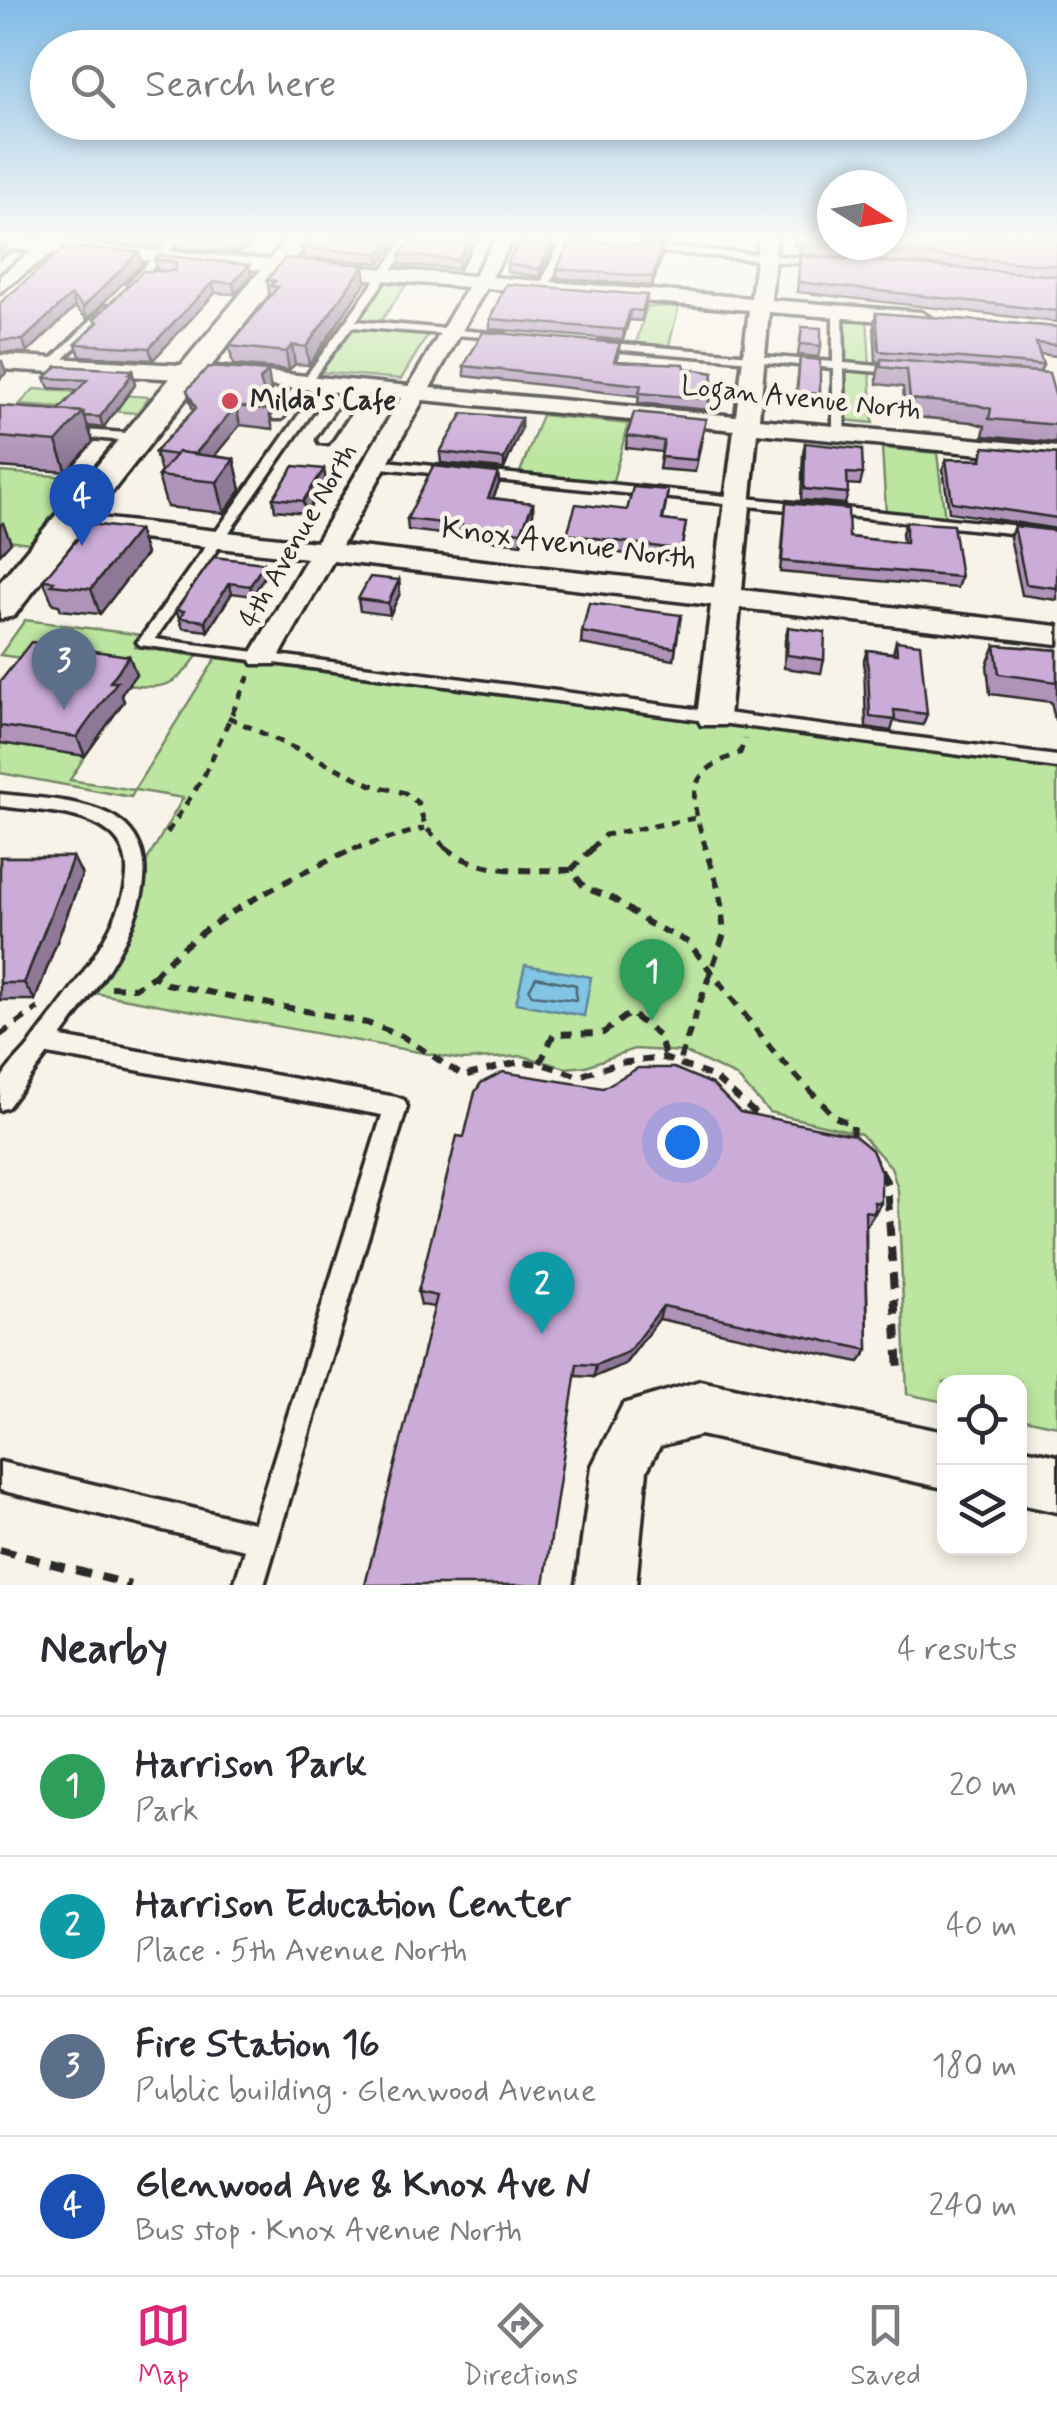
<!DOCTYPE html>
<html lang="en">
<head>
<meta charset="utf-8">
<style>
	:root { --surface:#fff; --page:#f7f7f7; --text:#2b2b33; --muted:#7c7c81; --line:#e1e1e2; --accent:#db2777 }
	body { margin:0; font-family:Mynerve,sans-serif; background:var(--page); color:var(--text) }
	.controls { position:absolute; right:30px; bottom:30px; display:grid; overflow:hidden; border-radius:20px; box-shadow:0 5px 15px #0003 }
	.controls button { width:90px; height:90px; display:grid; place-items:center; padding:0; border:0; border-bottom:2px solid var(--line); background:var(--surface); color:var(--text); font:50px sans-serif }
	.compass { position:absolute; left:817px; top:170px; width:90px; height:90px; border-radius:50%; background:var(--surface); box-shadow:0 5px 15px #0003; rotate:101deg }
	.you { position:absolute; left:682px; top:1142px; width:35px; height:35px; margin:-25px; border:8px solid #fff; border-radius:50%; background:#1a73e8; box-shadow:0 0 0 15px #1a73e833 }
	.badge { display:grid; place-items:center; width:65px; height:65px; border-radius:50%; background:var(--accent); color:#fff; font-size:32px; font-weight:700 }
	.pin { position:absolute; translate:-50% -82px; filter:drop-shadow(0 2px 5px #0008) }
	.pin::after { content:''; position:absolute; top:52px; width:35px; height:30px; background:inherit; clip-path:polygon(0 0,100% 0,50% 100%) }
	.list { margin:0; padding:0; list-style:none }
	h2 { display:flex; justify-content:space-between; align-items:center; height:130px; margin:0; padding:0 40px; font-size:42px }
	h2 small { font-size:32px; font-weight:400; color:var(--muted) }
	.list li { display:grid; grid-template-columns:65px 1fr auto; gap:30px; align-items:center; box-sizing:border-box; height:140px; padding:0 40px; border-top:2px solid var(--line) }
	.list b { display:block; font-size:38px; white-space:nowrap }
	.list p { margin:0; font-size:32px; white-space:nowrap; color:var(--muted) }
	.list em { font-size:32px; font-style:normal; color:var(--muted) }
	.icon { flex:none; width:55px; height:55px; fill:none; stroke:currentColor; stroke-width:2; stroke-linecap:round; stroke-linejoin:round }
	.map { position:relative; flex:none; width:1057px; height:1585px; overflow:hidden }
	.search { position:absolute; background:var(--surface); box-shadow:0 5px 15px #0003; left:30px; right:30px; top:30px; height:110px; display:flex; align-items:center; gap:25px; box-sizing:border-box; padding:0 35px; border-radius:55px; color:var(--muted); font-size:38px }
	.sheet { height:690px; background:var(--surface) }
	nav { display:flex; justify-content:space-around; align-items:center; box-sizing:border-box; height:140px; border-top:2px solid var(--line); background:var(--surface); font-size:28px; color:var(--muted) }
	nav a { display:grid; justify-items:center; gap:5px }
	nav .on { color:var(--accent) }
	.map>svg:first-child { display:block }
</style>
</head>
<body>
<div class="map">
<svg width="1057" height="1585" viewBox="0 0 1057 1585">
	<rect width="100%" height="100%" fill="#f7f3e8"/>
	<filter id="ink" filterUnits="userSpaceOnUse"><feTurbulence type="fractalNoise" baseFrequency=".01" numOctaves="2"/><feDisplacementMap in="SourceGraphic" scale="20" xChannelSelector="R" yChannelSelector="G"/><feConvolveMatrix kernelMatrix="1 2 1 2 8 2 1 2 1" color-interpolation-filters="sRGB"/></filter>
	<g filter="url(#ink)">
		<g fill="#bce5a0" stroke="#748866" stroke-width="2.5">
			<path d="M385,280L408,282L379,324L360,322L358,318Z"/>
			<path d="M679,306L668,349L635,347L647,307Z"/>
			<path d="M842,317L867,318L870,366L844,362Z"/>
			<path d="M353,327L429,333L401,379L320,372Z"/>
			<path d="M843,369L870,371L873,423L844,420Z"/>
			<path d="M34,389L149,397L137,413L19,405Z"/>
			<path d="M542,415L628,424L612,485L519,475Z"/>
			<path d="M882,448L937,453L945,519L886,513Z"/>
			<path d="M0,472L84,478L29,543L0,539Z"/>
			<path d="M25,620L142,635L135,647L197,656C176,686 164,690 128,685L134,674L0,655Z"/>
			<path d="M216,658L1057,769V1426L1020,1418V1382H944V1402L907,1394L898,1190L891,1167L861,1134L769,1112L736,1076L685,1052L634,1049L586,1066L566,1068L523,1056L462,1060L73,989L183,798L135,790L131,797L0,773V743L85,756L70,780L134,790Z"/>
		</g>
		<path fill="#82c4e3" stroke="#5f8799" stroke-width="2.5" d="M525,965L591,977L584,1016L516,1003Z"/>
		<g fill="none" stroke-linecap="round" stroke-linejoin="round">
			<path stroke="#4e6875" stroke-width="2.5" d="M536,977L576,985V1000L532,995L529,990Z"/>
			<g stroke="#2b2b2b" stroke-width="7">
				<g id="lane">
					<path d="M175,236H184L134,287H128V283Z"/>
					<path d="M407,236H416L356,321L504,334L509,337L508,339L352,327L282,419H274L272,417L299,380L304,379Z"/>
					<path d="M502,236L590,241L595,244L590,247L568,245L549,287L544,290L539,287L559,245L505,241Z"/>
					<path d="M640,245L819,259L824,262L819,265L637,250L635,248Z"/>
					<path d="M105,306L114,308L55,368H47V364Z"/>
					<path d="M838,309L843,312L844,363L903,368L908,371L903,374L844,369L845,433L839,437L833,433V368L600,348L595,345L600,342L833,362V312Z"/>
					<path d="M326,381L332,384L155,639L1057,756V768L140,645L137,642L140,639L322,382Z"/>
					<path d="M355,385L365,387L328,443H320L318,440Z"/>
					<path d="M70,429L140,434L146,438L140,442L66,436V430Z"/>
					<path d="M376,460L1057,530V538L372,467L370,464Z"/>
					<path d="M0,794C35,798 100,800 126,826C182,881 96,989 61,1037L396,1097L404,1100L407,1107L264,1585H234L245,1550L0,1490V1462L254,1523L382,1115L48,1054L8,1107L0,1110C0,1101 0,1088 1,1080C7,1067 21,1056 30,1044C59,1003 169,882 110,833C82,810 35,811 0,806Z"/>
				</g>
			</g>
			<g stroke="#2b2b2b" stroke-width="7">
				<g id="street">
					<path d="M49,236H64L63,243L474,276L497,236H515L492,277L751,298L759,236H777L771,300L921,312L931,318L921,324L769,312L759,419L1057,447V461L757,433L742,590L1057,626V644L740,608L729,717L725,725H701L697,717L711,605L333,561L275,664H253L249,657L307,558L72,531L59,523L72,515L316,542L401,398L216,381L0,369V355L216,367L409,386L467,287L52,253L0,292V276L31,251L0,248V238L43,241ZM486,288L749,310L736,416L430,388ZM423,400L734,430L714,587L342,545Z"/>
					<path d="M700,1381L944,1432V1488L700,1435L660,1446L647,1470L636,1585H576L592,1466L623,1404Z"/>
					<path d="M1020,1448L1057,1456V1512L1020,1504Z"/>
				</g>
			</g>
			<g stroke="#2b2b2b" stroke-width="7">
				<path id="secondary" d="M289,236H314L14,616L0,619V582Z"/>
			</g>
			<g stroke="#2b2b2b" stroke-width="5" stroke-dasharray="9 8" stroke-linecap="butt">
				<path d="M228,717L372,785L405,793L418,803L426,828L447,849"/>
				<path d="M167,833L203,778L249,676"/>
				<path d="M353,849L425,828"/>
				<path d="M591,849L605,835L696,818"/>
				<path d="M706,849C690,796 682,774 740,753L745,739"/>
			</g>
			<g stroke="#2b2b2b" stroke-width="6" stroke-dasharray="11 9" stroke-linecap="butt">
				<path d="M445,847C479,875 530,870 571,870L585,888L614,899L648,923L688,942L772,1050L835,1117L853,1125L852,1137"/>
				<path d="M571,870L594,847"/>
				<path d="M154,976C200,922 293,876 358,847"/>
				<path d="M111,987L135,988L154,976L167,984L367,1023L402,1036L463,1076L519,1062L542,1064L579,1076L619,1063L664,1058L714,1077L761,1118"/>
				<path d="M0,1035L38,1008"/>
				<path d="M680,1059L724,934L720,894L705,847"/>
				<path d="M540,1063L554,1034L603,1033L630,1013L659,1036L666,1058"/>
				<path d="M870,1152L882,1173"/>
			</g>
			<g stroke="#2b2b2b" stroke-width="8" stroke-dasharray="15 11" stroke-linecap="butt">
				<path d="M880,1171L887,1183L899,1371"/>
				<path d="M0,1550L131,1585"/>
			</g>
			<use href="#lane" fill="#f7f3e8" fill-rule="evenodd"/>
			<use href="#street" fill="#f7f3e8" fill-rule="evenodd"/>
			<use href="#secondary" fill="#f7f3e8" fill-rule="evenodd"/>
		</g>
		<g fill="#af93b9" stroke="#2b2b2b" stroke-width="2.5">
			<path d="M87,236H170L159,247L88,241Z"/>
			<path d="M177,236H258L241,253L178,248L175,238Z"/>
			<path d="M314,236H402L380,263L304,258L302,248Z"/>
			<path d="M413,236H479L459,269L400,265V255Z"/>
			<path d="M642,236H668L665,244L642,242Z"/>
			<path d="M794,236H1057V322L797,292L800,256L1045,275L799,254V246H794Z"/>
			<path d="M553,240V248L540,277L507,272V264Z"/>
			<path d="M139,252L142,264L87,319L75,307L27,353L0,352V303Z"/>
			<path d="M662,256L652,286L557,278V269Z"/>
			<path d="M155,259L251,276L235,294L215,293L153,360L80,356L76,344L96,324L94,319L164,271L157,270Z"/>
			<path d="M267,280L366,282L309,365L295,364L289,370L233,365L229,346L270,297Z"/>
			<path d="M647,295L646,304L641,321L629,320L623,340L490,329V319Z"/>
			<path d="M876,313L1057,327V356L1039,354L1043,365L1040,372L1057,402L1056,443L983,436L985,426L971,422L905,416L903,387L877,384V376L880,362H876L874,323Z"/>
			<path d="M802,327L821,346L818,357L798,355Z"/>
			<path d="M620,343L617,361L685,368L713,373L708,410L638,403L639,396L465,376L464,366Z"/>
			<path d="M800,358L820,394L818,405L795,403Z"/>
			<path d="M132,370L135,385L103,428L88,426L93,442L67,472L0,467V406L59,410L78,390L49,388L45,378Z"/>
			<path d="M187,390H271L265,397L273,429L240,425L214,456L234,459L241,490L224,513L167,507L158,476L161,472L155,452L193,411Z"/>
			<path d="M521,418V429L504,469L441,463L440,452Z"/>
			<path d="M706,419L695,472L659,469L662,452L626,448L627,436Z"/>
			<path d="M805,443L863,474L860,485L847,484L848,493L845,504L801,500L803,454Z"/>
			<path d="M984,447L1057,454V529L949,512L943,469L946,459L980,460Z"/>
			<path d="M498,473L499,484L493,498L533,503V514L521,544L408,530L407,519Z"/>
			<path d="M326,481L306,513L275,510L273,498Z"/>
			<path d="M668,490L663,520L686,523L679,562L566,545L567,534L627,510Z"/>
			<path d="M786,503L849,537L903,543L902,533L906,522L961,577L957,588L780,572Z"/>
			<path d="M1014,526L1057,531V600L1022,595L1010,537Z"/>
			<path d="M138,530L146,554L100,614L61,610L59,605L53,604L43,580Z"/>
			<path d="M214,557L266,573L253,596L232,593L208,631L183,628L176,610Z"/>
			<path d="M399,580L400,593L390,615L360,611L358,599Z"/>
			<path d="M681,615L674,660L581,644L582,632Z"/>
			<path d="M788,627L824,660L821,673L784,668L785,640Z"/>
			<path d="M896,641L927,714L923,725L894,721L891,731L866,727L864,660L867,650L893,653Z"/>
			<path d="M995,645L1057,650V721L1055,720L1051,702L990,694L987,665Z"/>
			<path d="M129,656L136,674L121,694L124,701L85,756L0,743V682Z"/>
			<path d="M0,857H73L82,875L35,1000H0Z"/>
			<path d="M740,1112L881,1203L866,1227L868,1350L859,1362L659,1319L625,1364L594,1377L576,1376L434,1307L421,1305L418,1292L464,1137Z"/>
		</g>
		<g fill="#8e7896" stroke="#2b2b2b" stroke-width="2.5">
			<path d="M170,236L159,247L157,237Z"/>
			<path d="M246,236H258L241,253L239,243Z"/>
			<path d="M394,236H402L380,263L379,253Z"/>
			<path d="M473,236H479L459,269L458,260Z"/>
			<path d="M553,240V248L540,277V269Z"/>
			<path d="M5,243L9,253L0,259V247Z"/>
			<path d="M662,247V256L652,286L653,277Z"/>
			<path d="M139,252L142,264L87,319L83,307Z"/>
			<path d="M249,265L251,276L235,294L233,283Z"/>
			<path d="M364,265L366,282L309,365L306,347Z"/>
			<path d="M213,282L215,293L153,360L149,348Z"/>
			<path d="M71,295L75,307L27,353L23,340Z"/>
			<path d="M630,310L629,320L623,340L624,330Z"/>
			<path d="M292,345L295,364L289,370L286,352Z"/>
			<path d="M2,361L6,373L0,379V362Z"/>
			<path d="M132,370L135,385L103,428L100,417Z"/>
			<path d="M268,371L271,390L263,398L260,380Z"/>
			<path d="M236,406L240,425L198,476L193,457Z"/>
			<path d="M83,412L93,442L67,472L56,442Z"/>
			<path d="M521,418V429L504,469V459Z"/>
			<path d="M234,459L241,490L224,513L217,482Z"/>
			<path d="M324,469L326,481L306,513L303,501Z"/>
			<path d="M498,473L499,484L488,509V498Z"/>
			<path d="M533,503V514L521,544V532Z"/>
			<path d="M3,523L11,542L0,554V525Z"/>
			<path d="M138,530L146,554L100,614L91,589Z"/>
			<path d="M264,563L266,573L253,596L250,586Z"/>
			<path d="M399,580L400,593L390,615L388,603Z"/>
			<path d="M229,583L232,593L208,631L205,621Z"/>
			<path d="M129,656L136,674L121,694L124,701L85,756L77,737L110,682Z"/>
			<path d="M73,857L82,875L35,1000L24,983Z"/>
			<path d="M663,1306L659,1319L625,1364L594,1377L596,1365Z"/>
		</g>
		<g fill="#cbabd7" stroke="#2b2b2b" stroke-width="2.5">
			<path d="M177,236H246L239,243L175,238Z"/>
			<path d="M314,236H394L379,253L302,248Z"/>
			<path d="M413,236H473L458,260L400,255Z"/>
			<path d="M797,236H832V245H892V236H1057V266L800,244L801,236Z"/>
			<path d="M521,238L553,240L540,269L507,264Z"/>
			<path d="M571,240L662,247L653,277L557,269Z"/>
			<path d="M65,247L139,252L83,307L71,295L23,340H0V303Z"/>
			<path d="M159,255L249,265L233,283L213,282L149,348L76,344L98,322L94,319L143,271H176V262L155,259Z"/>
			<path d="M800,256L1057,276V311L798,282Z"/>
			<path d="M285,258L364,265L306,347L292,345L286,352L229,346L278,287L271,286L275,281L267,280Z"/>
			<path d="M506,284L647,295L642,311L630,310L624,330L490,319Z"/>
			<path d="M876,313L1057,327V345L1036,343L1043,365L879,351Z"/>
			<path d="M802,327L821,328V346L800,344Z"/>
			<path d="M483,332L620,343L614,361L684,364L685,368L713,373L709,399L639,393L641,385L464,366Z"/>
			<path d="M800,358L820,360V394L797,392Z"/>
			<path d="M881,359L1049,373L1057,402V425L989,419L991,409L977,405L910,399L907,370L881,367Z"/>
			<path d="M57,366L132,370L128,374H132L100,417L84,416L83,412L59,410L87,380L45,378Z"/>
			<path d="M208,367L268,371L260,380L269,410L236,406L195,454L178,452L176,455L155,452L196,408L187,390Z"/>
			<path d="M0,406L83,412L56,442L0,437Z"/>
			<path d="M634,412L706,419L696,460L661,457L664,441L627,436Z"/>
			<path d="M463,413L521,418L504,459L440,452Z"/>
			<path d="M805,443L862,449L863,474L847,473L848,493L804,489Z"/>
			<path d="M984,447L1057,454V518L952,502L946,459L982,460Z"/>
			<path d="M178,452L234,459L217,482L158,476Z"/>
			<path d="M294,466L324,469L303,501L273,498Z"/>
			<path d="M433,466L498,473L488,498L533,503L521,532L407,519Z"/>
			<path d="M633,487L668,490L662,520L686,523L681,550L567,534L576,504L627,510Z"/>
			<path d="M786,503L848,509L849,537L906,543V522L953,525L961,577L782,561Z"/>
			<path d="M90,524L138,530L91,589L51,585L54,581L43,580Z"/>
			<path d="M1014,526L1057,531V588L1026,584Z"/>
			<path d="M214,557L264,563L250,586L229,583L205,621L180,618L184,611L176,610Z"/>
			<path d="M370,577L399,580L388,603L358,599Z"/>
			<path d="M589,603L681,615L675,648L582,632Z"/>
			<path d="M788,627L825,632L824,660L787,655Z"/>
			<path d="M896,641L920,644L927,714L894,710L895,720L870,717L867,650L897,654Z"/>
			<path d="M31,642L129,656L110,682H117L77,737L0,726V682Z"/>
			<path d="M995,645L1057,650V682L999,674Z"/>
			<path d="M0,857H73L24,983H0Z"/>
			<path d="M638,1068H674L712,1084L740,1112L854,1135L872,1150L881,1172V1203L874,1202L875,1213L865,1211L868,1350L663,1306L628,1352L596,1365L577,1364L544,1585H365L437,1296L418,1292L457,1136L464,1137L475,1092L481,1083L503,1072L603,1088Z"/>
		</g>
	</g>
	<linearGradient id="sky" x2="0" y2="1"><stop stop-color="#7fbae6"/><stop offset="0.52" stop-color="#fbfaf5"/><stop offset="1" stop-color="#fbfaf5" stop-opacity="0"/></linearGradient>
	<rect width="1057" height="458" fill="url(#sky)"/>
	<circle fill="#d1495b" stroke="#f7f3e8" stroke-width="4" cx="230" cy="401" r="10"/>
	<g text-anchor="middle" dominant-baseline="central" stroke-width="9" stroke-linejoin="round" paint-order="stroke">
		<g font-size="28" fill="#2b2b2b" stroke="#f7f3e8">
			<text transform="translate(801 399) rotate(6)">Logan Avenue North</text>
			<text transform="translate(299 536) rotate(-60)">4th Avenue North</text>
		</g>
		<g font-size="28" font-weight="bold" fill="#2b2b2b" stroke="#f7f3e8" text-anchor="start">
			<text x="250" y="401">Milda's Cafe</text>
		</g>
		<g font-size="32" fill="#2b2b2b" stroke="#f7f3e8">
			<text transform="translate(569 544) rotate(7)">Knox Avenue North</text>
		</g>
	</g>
</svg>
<div class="controls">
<button><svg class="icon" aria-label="locate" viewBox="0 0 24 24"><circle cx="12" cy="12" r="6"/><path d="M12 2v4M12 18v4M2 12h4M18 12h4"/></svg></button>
<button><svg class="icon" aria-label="layers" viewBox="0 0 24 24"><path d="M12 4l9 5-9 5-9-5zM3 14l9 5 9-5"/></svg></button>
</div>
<svg class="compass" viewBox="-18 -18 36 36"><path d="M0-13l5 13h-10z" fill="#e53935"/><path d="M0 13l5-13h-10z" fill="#7c7c81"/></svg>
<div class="you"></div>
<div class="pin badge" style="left:652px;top:1021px;background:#2e9e5b">1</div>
<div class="pin badge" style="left:542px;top:1334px;background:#0f9aa8">2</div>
<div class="pin badge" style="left:64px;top:710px;background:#5c6f8a">3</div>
<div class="pin badge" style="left:82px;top:546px;background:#1a4fb4">4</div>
<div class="search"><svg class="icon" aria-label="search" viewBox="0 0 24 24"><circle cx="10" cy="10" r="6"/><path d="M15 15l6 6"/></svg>Search here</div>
</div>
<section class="sheet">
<h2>Nearby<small>4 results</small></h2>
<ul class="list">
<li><span class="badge" style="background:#2e9e5b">1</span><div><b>Harrison Park</b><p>Park</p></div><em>20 m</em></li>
<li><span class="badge" style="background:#0f9aa8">2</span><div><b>Harrison Education Center</b><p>Place · 5th Avenue North</p></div><em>40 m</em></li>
<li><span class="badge" style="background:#5c6f8a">3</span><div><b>Fire Station 16</b><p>Public building · Glenwood Avenue</p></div><em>180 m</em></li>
<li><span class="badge" style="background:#1a4fb4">4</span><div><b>Glenwood Ave &amp; Knox Ave N</b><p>Bus stop · Knox Avenue North</p></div><em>240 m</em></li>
</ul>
</section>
<nav>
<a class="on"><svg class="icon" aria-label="map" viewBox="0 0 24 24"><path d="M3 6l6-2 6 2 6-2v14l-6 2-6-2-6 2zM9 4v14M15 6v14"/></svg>Map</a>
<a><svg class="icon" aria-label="directions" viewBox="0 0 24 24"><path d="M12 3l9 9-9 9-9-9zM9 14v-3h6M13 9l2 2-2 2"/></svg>Directions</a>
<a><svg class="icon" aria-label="saved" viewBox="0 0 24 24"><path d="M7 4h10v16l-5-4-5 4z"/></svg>Saved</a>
</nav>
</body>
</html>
